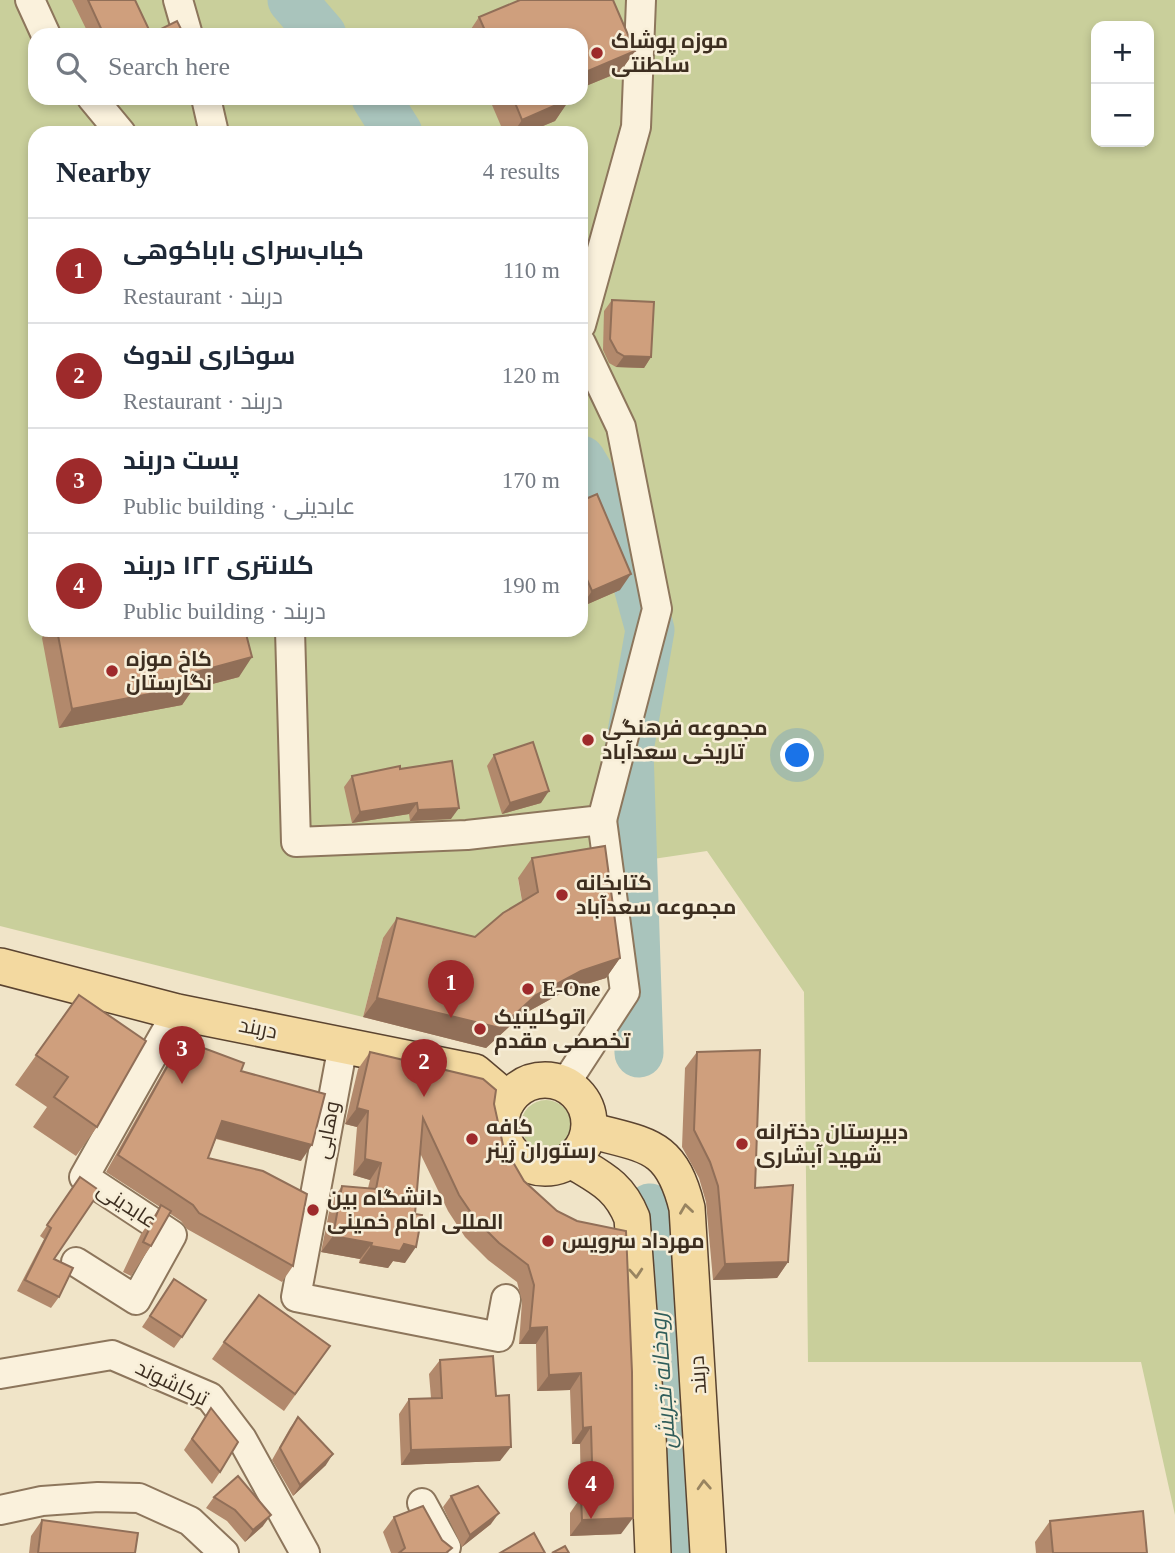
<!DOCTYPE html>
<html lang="en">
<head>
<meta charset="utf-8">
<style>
	:root { --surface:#fff; --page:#f6f6f7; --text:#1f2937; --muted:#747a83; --line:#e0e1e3; --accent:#9e2a2b }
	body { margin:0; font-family:"Times New Roman",Cairo,serif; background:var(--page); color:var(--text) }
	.controls { position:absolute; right:21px; top:21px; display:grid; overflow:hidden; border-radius:14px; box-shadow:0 4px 10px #0003 }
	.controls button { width:63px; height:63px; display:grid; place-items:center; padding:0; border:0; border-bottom:2px solid var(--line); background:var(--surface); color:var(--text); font:35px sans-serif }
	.you { position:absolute; left:798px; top:756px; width:24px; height:24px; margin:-18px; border:5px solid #fff; border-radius:50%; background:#1a73e8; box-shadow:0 0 0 10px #1a73e833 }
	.badge { display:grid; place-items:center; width:46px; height:46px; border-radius:50%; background:var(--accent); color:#fff; font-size:23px; font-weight:700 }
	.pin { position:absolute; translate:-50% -58px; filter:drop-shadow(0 2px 4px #0008) }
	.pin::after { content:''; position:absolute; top:37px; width:24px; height:21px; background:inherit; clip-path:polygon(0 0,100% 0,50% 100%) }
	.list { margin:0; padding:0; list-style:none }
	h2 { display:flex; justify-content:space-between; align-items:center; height:91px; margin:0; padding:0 28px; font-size:30px }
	h2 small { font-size:23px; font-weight:400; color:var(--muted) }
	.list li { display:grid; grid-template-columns:46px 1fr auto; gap:21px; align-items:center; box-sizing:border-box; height:105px; padding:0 28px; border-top:2px solid var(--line) }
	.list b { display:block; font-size:26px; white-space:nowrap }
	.list p { margin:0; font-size:23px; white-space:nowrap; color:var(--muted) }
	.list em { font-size:23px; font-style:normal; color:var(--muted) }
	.icon { flex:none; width:38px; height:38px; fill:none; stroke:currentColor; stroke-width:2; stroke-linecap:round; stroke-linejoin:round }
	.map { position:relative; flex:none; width:1175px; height:1553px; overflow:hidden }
	.search { position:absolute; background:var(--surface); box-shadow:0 4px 10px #0003; left:28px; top:28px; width:560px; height:77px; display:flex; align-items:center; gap:18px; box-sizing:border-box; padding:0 24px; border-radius:21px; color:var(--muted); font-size:26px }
	.panel { position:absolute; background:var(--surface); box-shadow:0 4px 10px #0003; left:28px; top:126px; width:560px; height:511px; border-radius:21px }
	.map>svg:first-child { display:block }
</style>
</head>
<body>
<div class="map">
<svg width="1175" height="1553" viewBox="0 0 1175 1553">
	<rect width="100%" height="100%" fill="#f0e4c8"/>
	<g fill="#c9cf9b" fill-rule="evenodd">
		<path d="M0,0H1175V1515L1141,1362H808L804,992L707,851L518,879L524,913L462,957L383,938L363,1017L0,926ZM1096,26H1149V142H1096ZM35,35H581V98H35ZM35,133H581V630H35Z"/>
		<circle cx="546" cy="1125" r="25"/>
	</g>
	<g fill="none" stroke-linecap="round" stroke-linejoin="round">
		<g stroke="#a9c4bc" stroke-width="49">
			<path d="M292,0L322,35"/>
			<path d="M376,98L398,133"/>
			<path d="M581,460L622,528L650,630L629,750L639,1053"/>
			<path d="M650,1208L676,1553"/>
		</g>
		<g stroke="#8d765c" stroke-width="32">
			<g id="minor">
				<path d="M30,0L46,35"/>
				<path d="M178,0L188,35"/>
				<path d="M92,98L121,133"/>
				<path d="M206,98L214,133"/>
				<path d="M581,325L636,127L641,0"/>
				<path d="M290,630L296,842L467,835L602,820L657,609L621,427L581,343"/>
				<path d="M343,1045L296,1297L499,1337L506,1299"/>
				<path d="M565,1084L625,992L602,820"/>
				<path d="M76,1262L136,1300L172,1235L84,1177L177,1012"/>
				<path d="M0,1374L112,1355L210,1397L242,1439L305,1553"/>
				<path d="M422,1503L446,1547"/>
				<path d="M0,1510L42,1501L98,1497L139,1498L190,1521L224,1553"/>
			</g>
		</g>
		<g stroke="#5b4430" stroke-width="38">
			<g id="major">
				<path d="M0,966L177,1012L475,1072L508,1100"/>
				<circle cx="545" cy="1124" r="44"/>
				<path d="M589,1130C647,1146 671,1143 687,1208L708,1553"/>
				<path d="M571,1160C600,1178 619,1185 632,1218L648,1436L653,1553"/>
			</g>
		</g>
		<use href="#minor" stroke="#faf1dc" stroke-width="28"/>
		<use href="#major" stroke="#f3d9a0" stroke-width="35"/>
	</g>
	<g fill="#b2896c">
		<path d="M72,0H135L151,34L184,35H89Z"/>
		<path d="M520,0H613L635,51L620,72L581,88V35H467L479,17Z"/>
		<path d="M489,98H570L555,121L526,133H504Z"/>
		<path d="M612,300L651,357L644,368L616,367L609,363L603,350L604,311Z"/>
		<path d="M581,501L620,590L581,607Z"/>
		<path d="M47,630H245L239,677L193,689L182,705L59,728L42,638Z"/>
		<path d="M494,755L541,803L502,814L487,766Z"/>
		<path d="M400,769L451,819L410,821L409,814L352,823L344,787L352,776Z"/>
		<path d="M532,858L620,958L606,978L567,990L522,1015L486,1048L363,1017L383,938L397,918L475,937L522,901L518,878Z"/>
		<path d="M79,995L97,1127L76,1156L33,1127L47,1107L15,1085Z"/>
		<path d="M182,1040L241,1071L301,1161L216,1139L208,1158L293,1266L282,1282L187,1229L181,1221L169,1213L151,1246L131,1276L123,1272L141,1234L160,1207L106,1172L171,1057Z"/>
		<path d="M370,1052L494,1104L503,1145L524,1181L557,1211L621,1534L570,1536V1513L581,1497L580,1444H572L570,1390L537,1391L536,1344H519L522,1301L517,1282L488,1260L465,1237L448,1211L420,1153L405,1263L393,1261L388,1268L359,1263L360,1259L321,1252L331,1202L342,1186L368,1188L370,1180L353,1175L357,1127L345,1124L358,1069Z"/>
		<path d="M697,1052L755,1188L788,1262L777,1278L713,1280L706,1202L699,1178L682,1147L685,1068Z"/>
		<path d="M80,1177L54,1259L59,1297L51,1308L17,1291L44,1239L40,1236Z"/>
		<path d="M174,1279L182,1337L174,1348L142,1327Z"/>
		<path d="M224,1342L330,1346L284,1411L212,1359Z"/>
		<path d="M440,1360L496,1396L500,1461L401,1465L399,1414L409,1399L431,1398L429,1374Z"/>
		<path d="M211,1408L220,1472L212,1484L184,1450Z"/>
		<path d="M298,1417L326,1465L293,1496L272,1460L290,1428Z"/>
		<path d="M451,1496L491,1524L462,1547L443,1507Z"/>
		<path d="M214,1497L263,1526L245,1542L227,1521L206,1508Z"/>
		<path d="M394,1517L449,1553H391L383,1532Z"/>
		<path d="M42,1520L135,1553H29L31,1536Z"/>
		<path d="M1050,1521L1147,1553H1036L1035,1542Z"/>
	</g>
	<g fill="#916f58">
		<path d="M635,51L620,72L581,88V74Z"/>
		<path d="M570,99L555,121L526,133H513L522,120Z"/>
		<path d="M624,356L651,357L644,368L616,367Z"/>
		<path d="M631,574L620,590L581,607L592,591Z"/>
		<path d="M252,657L239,677L193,689L182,705L59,728L72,709L193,673Z"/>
		<path d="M549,791L541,803L502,814L510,803Z"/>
		<path d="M417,803L409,814L352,823L360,812Z"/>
		<path d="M459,808L451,819L410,821L418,810Z"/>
		<path d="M620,958L606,978L567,990L522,1015L486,1048L363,1017L377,998L536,995L581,971Z"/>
		<path d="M357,1108L368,1111L357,1127L345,1124Z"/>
		<path d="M222,1121L312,1145L301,1161L211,1137Z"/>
		<path d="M365,1159L381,1163L370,1180L353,1175Z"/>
		<path d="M333,1236L372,1243L360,1259L321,1252Z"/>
		<path d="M404,1244L416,1247L405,1263L393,1261L388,1268L359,1263L371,1246Z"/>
		<path d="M788,1262L777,1278L713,1280L725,1264Z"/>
		<path d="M547,1327L536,1344H519L530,1328Z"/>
		<path d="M581,1373L570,1390L537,1391L549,1375Z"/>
		<path d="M591,1427L580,1444H572L583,1428Z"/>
		<path d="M511,1447L500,1461L401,1465L411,1450Z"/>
		<path d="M333,1454L326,1465L293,1496L300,1485Z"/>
		<path d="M499,1513L491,1524L462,1547L470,1535Z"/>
		<path d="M271,1515L263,1526L245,1542L253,1530Z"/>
		<path d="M633,1518L621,1534L570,1536L582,1520Z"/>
	</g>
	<g fill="#cf9f7d" stroke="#916f58" stroke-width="2">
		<path d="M88,0H135L151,34L177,21L184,35H104Z"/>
		<path d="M520,0H613L635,51L581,74V35H487L479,17Z"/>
		<path d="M513,98H570V99L522,120Z"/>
		<path d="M612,300L654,302L651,357L624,356L617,352L610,339Z"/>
		<path d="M597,494L631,574L592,591L581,566V501Z"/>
		<path d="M57,630H245L252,657L193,673L196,685L72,709Z"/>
		<path d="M533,742L549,791L510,803L494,755Z"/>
		<path d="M452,761L459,808L418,810L417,803L360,812L352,776L400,766V769Z"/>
		<path d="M605,846L620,958L581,971L536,995L500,1028L377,998L397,918L475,937L503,913L538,892L532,858Z"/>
		<path d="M79,995L146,1041L97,1127L54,1097L68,1077L36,1055Z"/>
		<path d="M182,1040L244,1063L241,1071L325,1094L312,1145L222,1121L208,1158L263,1171L307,1194L293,1266L199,1213L193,1205L118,1155Z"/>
		<path d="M760,1050L755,1188L793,1185L788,1262L725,1264L718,1186L710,1162L694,1130L697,1052Z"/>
		<path d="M370,1052L483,1079L496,1090L494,1104L503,1145L524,1181L557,1211L577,1221L626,1231L632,1372L633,1518L582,1520L581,1497L593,1496L591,1427L583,1428L581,1373L549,1375L547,1327L530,1328L534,1285L528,1265L499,1243L476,1220L459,1195L423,1118L415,1214L422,1215L416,1247L404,1244L400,1251L371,1246L372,1243L333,1236L342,1186L376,1189L381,1163L365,1159L368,1111L357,1108Z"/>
		<path d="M80,1177L100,1191L54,1259L73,1268L59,1297L25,1280L51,1228L47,1225Z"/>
		<path d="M161,1205L171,1211L151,1246L143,1242Z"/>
		<path d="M174,1279L206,1300L182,1337L150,1316Z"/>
		<path d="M259,1295L330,1346L295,1394L224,1342Z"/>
		<path d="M493,1356L496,1396L509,1395L511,1447L411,1450L409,1399L442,1398L440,1360Z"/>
		<path d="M211,1408L238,1442L220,1472L192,1439Z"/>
		<path d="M298,1417L333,1454L300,1485L280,1448Z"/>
		<path d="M238,1476L271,1515L253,1530L235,1510L214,1497Z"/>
		<path d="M478,1486L499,1513L470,1535L451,1496Z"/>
		<path d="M423,1506L442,1540L452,1548L446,1553H399L405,1548L394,1517Z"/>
		<path d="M1143,1511L1147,1553H1053L1050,1521Z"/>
		<path d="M42,1520L138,1533L135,1553H38Z"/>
		<path d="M534,1533L545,1553H500Z"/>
		<path d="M565,1546L569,1553H552Z"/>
	</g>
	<defs><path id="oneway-chevron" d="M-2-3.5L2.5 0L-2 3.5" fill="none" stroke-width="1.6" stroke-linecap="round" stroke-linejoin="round" transform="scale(1.75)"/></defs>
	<g stroke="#988460">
		<use href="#oneway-chevron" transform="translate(686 1209) rotate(-98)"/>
		<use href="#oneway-chevron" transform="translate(636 1273) rotate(86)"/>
		<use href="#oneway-chevron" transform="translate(704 1485) rotate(-93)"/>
	</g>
	<g fill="#9e2a2b" stroke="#f7eed8" stroke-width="2.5">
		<circle cx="597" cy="53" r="7"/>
		<circle cx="112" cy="671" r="7"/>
		<circle cx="588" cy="740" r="7"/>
		<circle cx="562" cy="895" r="7"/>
		<circle cx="528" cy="989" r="7"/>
		<circle cx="480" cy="1029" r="7"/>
		<circle cx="472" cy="1139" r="7"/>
		<circle cx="742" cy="1144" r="7"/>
		<circle cx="313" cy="1210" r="7"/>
		<circle cx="548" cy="1241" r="7"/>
	</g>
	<g text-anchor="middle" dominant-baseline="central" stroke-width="5" stroke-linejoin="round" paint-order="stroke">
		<g font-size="21" font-weight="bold" fill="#3d2e20" stroke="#f7eed8" text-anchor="start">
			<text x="611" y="41">موزه پوشاک<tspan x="611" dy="24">سلطنتی</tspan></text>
			<text x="126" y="659">کاخ موزه<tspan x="126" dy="24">نگارستان</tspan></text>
			<text x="602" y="728">مجموعه فرهنگی<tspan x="602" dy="24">تاریخی سعدآباد</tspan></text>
			<text x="576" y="883">کتابخانه<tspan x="576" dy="24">مجموعه سعدآباد</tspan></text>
			<text x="542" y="989">E-One</text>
			<text x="494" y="1017">اتوکلینیک<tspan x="494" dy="24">تخصصی مقدم</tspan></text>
			<text x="486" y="1127">کافه<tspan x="486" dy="24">رستوران ژینر</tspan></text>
			<text x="756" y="1132">دبیرستان دخترانه<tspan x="756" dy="24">شهید آبشاری</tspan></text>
			<text x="327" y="1198">دانشگاه بین<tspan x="327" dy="24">المللی امام خمینی</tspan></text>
			<text x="562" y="1241">مهرداد سرویس</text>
		</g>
		<g font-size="21" fill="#3d2e20" stroke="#f7eed8">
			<text transform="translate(258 1028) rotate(11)">دربند</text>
			<text transform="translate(327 1130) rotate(-79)">وهابی</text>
			<text transform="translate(127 1205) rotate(33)">عابدینی</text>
			<text transform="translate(698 1375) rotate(-94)">دربند</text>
			<text transform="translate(172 1383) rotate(26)">ترکاشوند</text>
		</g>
		<g font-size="23" font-style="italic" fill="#2f5d5a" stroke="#f7eed8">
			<text transform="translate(663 1381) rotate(-94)">رودخانه تجریش</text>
		</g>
	</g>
</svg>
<div class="controls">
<button>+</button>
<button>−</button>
</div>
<div class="you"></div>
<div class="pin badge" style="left:451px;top:1018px">1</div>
<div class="pin badge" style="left:424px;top:1097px">2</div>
<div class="pin badge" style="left:182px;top:1084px">3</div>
<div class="pin badge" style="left:591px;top:1519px">4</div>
<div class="search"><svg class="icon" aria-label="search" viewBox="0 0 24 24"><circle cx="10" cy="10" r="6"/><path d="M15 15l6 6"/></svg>Search here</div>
<section class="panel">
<h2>Nearby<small>4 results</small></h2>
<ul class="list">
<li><span class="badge">1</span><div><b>کباب‌سرای باباکوهی</b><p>Restaurant · دربند</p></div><em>110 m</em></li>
<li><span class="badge">2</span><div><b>سوخاری لندوک</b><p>Restaurant · دربند</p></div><em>120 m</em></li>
<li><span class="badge">3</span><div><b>پست دربند</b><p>Public building · عابدینی</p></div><em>170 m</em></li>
<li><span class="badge">4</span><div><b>کلانتری ۱۲۲ دربند</b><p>Public building · دربند</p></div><em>190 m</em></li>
</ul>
</section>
</div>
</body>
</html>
